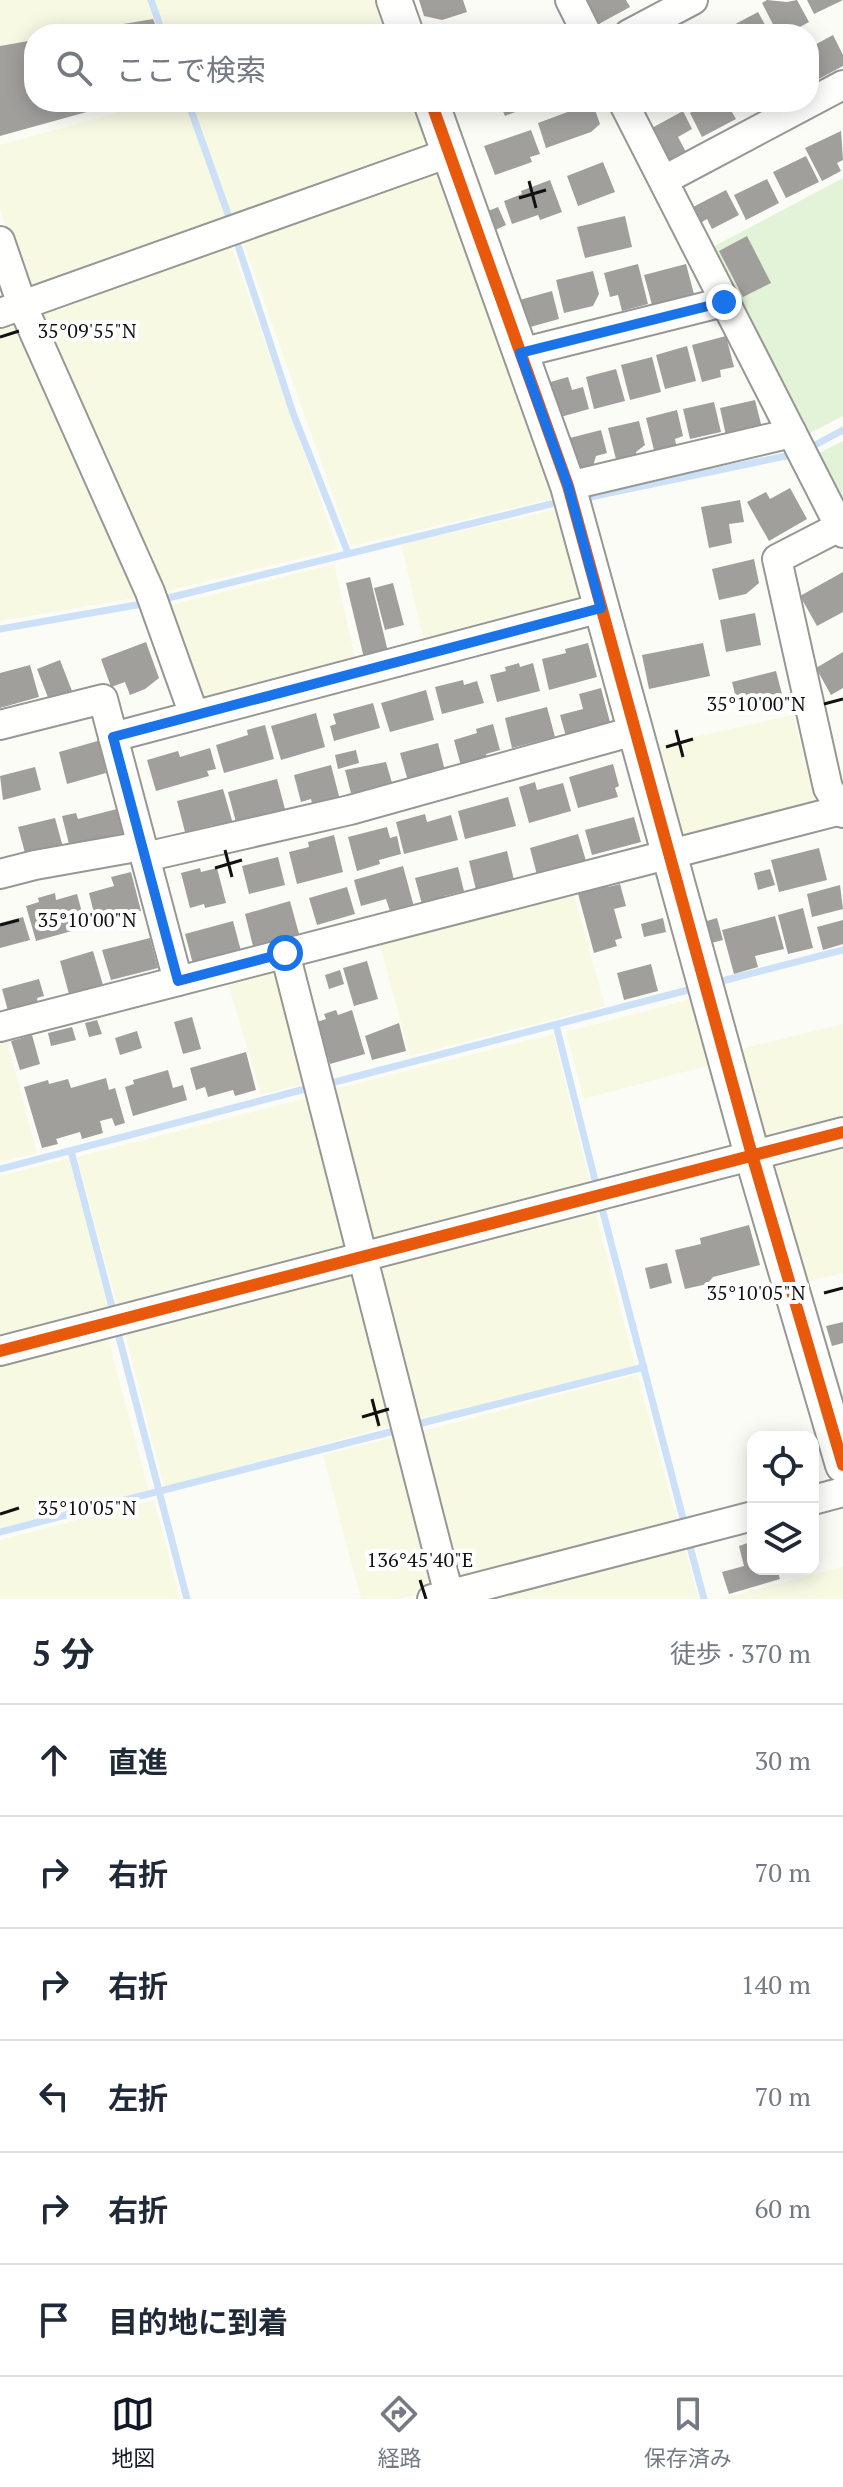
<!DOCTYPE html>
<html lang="ja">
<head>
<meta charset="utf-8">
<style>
	:root { --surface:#fff; --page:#f6f6f7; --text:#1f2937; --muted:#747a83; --line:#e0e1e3; --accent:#111827 }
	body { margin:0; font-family:"PT Serif","Noto Sans JP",serif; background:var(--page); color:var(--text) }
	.controls { position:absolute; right:24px; bottom:24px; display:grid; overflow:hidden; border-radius:16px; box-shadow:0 4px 20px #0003 }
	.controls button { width:72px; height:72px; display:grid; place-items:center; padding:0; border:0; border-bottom:2px solid var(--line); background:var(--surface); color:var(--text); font:40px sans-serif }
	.stop { position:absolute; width:24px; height:24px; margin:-18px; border:6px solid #1a73e8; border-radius:50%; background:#fff }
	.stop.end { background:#1a73e8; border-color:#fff; box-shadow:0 2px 8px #0008 }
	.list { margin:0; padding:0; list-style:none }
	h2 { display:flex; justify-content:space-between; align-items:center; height:104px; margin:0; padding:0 32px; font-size:34px }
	h2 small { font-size:26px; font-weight:400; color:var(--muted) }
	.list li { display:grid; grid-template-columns:52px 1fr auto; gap:24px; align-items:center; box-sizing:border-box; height:112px; padding:0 32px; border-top:2px solid var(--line) }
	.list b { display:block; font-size:30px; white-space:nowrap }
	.list em { font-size:26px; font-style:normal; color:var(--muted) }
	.icon { flex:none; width:44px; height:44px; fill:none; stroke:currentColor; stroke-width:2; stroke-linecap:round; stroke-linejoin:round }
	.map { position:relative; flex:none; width:843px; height:1599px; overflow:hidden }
	.search { position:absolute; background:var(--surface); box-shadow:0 4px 20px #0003; left:24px; right:24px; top:24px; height:88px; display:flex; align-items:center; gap:20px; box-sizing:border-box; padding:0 28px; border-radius:32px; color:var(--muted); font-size:30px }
	.sheet { height:776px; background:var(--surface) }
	nav { display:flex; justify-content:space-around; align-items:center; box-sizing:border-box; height:112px; border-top:2px solid var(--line); background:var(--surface); font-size:22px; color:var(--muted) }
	nav a { display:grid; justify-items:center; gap:4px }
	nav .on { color:var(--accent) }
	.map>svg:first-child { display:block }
</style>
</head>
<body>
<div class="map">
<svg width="843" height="1599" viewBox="0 0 843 1599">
	<rect width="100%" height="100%" fill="#fcfcf7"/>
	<g fill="#f7f9e3">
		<path d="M0,0H380L392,34H169L163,17L68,34H34V40L0,46Z"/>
		<path d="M157,102H416L428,133L419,151L34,289L23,277L0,210V145Z"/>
		<path d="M425,173L442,174L556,498L351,546L243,242Z"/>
		<path d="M231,246L338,549L160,593L41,317L44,310Z"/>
		<path d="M16,320L140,597L0,621V326Z"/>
		<path d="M558,509L580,590L575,602L424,641L401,544Z"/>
		<path d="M334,564L356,663L199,701L163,607Z"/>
		<path d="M793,715L810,781L820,802L681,847L644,748Z"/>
		<path d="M573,891L605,1006L410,1056L379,942Z"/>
		<path d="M271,973L281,978L308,1082L261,1095L228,983Z"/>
		<path d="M692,999L710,1065L584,1099L566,1032Z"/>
		<path d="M843,1024V1121L772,1140L763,1134L740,1049Z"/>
		<path d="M553,1034L591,1187L376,1242L368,1238L331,1090Z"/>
		<path d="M6,1038L37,1153L0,1162V1040Z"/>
		<path d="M311,1097L348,1240L343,1252L118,1309L77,1157Z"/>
		<path d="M843,1142V1273L805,1282L772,1166L775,1158Z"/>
		<path d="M69,1158L109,1312L0,1340V1176Z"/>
		<path d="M595,1210L635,1366L417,1423L374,1270L381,1262Z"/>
		<path d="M348,1273L356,1279L395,1425L164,1487L124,1330Z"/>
		<path d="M107,1335L149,1492L0,1531V1361Z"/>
		<path d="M637,1374L679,1528L460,1578L423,1431Z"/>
		<path d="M397,1436L436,1582L431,1591L398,1599H361L323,1455Z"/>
		<path d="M154,1500L180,1599H0V1540Z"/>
		<path d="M686,1550L698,1599H499Z"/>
		<path d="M843,1567V1599H720Z"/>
	</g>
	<g fill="#e2f3d7">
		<path d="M843,178V416L810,433L711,248Z"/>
		<path d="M843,441V497L819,453Z"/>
	</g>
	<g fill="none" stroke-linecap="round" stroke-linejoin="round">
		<g stroke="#cce0f8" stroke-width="7">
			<path d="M151,0L163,34"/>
			<path d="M188,102L228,214"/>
			<path d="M238,245L293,413L348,553"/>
			<path d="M815,445L843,430"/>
			<path d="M590,497L786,456"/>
			<path d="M164,599L551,504"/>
			<path d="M0,629L142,604"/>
			<path d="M722,981L843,950"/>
			<path d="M556,1025L595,1180"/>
			<path d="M331,1083L688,990"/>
			<path d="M71,1151L112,1307"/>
			<path d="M0,1169L305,1089"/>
			<path d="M603,1212L684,1522"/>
			<path d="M118,1333L187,1599"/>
			<path d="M418,1424L644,1367"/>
			<path d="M0,1532L394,1431"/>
			<path d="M689,1543L704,1599"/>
		</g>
	</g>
	<g fill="#a09f9c">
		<path d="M419,0H463L467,12L442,20L424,16Z"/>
		<path d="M583,0H626L630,7L597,25Z"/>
		<path d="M767,0L787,2L797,0L809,22L787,34H778L762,3Z"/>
		<path d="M807,0H843L814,14Z"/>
		<path d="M758,12L770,34H728L726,29Z"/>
		<path d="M153,19L159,34H77L76,32Z"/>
		<path d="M833,35L843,55V66L815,81L809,69V48Z"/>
		<path d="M34,40V102L119,103L0,136V46Z"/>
		<path d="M499,102H541L505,116Z"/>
		<path d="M710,102H726L736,119L702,137L690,113Z"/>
		<path d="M581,107L595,110L600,124L591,132L546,148L538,123Z"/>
		<path d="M683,111L692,129L678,137L686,152L668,162L650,129Z"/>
		<path d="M531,130L540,154L530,157L532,162L495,175L484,146Z"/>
		<path d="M841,131L843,160L837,163L841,171L822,181L805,148Z"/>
		<path d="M806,156L819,182L786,198L773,172Z"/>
		<path d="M603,162L615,192L578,206L567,176Z"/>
		<path d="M767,179L779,203L746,220L734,195Z"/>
		<path d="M550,180L562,212L540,220L538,215L512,224L504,201L522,194L521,191Z"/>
		<path d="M726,190L739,215L712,229L707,219L697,225L689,209Z"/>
		<path d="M498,207L506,225L491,232L483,213Z"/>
		<path d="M625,216L632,247L585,258L577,227Z"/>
		<path d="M747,236L771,283L743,297L719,251Z"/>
		<path d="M638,264L648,304L622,311L618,295L610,297L604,273Z"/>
		<path d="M686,264L694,294L652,305L644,275Z"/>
		<path d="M593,271L599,294L593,306L564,313L556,280Z"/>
		<path d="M552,291L559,319L523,329L516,301Z"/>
		<path d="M726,336L734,367L720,370L721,377L702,382L692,345Z"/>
		<path d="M687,346L696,381L665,389L656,355Z"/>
		<path d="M652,357L661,392L630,400L621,365Z"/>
		<path d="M616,369L625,401L594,409L586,377Z"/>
		<path d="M568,377L572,390L583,387L589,409L557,418L547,383Z"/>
		<path d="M755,400L763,432L727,440L720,408Z"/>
		<path d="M714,402L721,432L690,439L683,409Z"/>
		<path d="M677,410L683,436L675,439L677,449L655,454L646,418Z"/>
		<path d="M639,421L645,445L636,452L637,458L617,463L608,428Z"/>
		<path d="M601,430L607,453L596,456L593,466L575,471L566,439Z"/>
		<path d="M790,488L807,519L769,541L747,502L766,492L770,499Z"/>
		<path d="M740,500L744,522L729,524L732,543L709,548L701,507Z"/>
		<path d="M754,559L759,583L746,594L719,600L712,569Z"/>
		<path d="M843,572V612L817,626L800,596Z"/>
		<path d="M370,577L388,652L364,658L346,583Z"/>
		<path d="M393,583L404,625L385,630L374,588Z"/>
		<path d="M755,613L761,645L726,652L720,620Z"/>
		<path d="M146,642L159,678L145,689L130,695L125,682L111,687L101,659Z"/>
		<path d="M588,643L597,677L549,690L542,659L566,653L565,649Z"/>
		<path d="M703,643L710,676L649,689L642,655Z"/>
		<path d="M843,652V688L831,695L816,668Z"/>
		<path d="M60,660L72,691L49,700L37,669Z"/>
		<path d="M519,663L520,667L533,663L540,691L497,702L490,675L506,671L505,667Z"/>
		<path d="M30,665L39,697L0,708V673Z"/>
		<path d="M776,671L783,698L739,710L732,682Z"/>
		<path d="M463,680L464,685L477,681L484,703L442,714L435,687Z"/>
		<path d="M601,688L610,722L598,725L600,731L567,740L560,715L583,709L579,694Z"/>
		<path d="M426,690L434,720L390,732L381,703Z"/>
		<path d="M373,703L380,728L334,741L330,726L336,724L333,714Z"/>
		<path d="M547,707L555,737L512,748L505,718Z"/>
		<path d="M316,713L325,747L281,760L271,726Z"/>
		<path d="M493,724L500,750L486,754L487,760L461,766L454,740L477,733L476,729Z"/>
		<path d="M265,725L274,759L224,773L216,745L248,735L247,730Z"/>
		<path d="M101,740L109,767L105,768L106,773L67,784L59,752Z"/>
		<path d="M438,743L445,771L408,781L400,753Z"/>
		<path d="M210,748L216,769L207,771L209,776L156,791L147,760L178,751L180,757Z"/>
		<path d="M356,750L359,763L338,769L335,755Z"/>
		<path d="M386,762L392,783L365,791V794L352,797L345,770Z"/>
		<path d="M613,764L619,786L615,788L618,797L578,808L569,777Z"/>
		<path d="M331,765L340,800L313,807L311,799L301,802L294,775Z"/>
		<path d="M35,767L41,790L3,800L0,776Z"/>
		<path d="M277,779L286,813L237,826L228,792Z"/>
		<path d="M535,782L537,790L563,783L571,811L529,823L519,787Z"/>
		<path d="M223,789L233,824L215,828L214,825L185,832L177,801Z"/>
		<path d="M508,797L516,826L465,839L458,811Z"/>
		<path d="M117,809L124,834L70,848L62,816L76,813L78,819Z"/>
		<path d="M425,814L427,822L451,815L458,840L404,854L396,822Z"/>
		<path d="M634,817L641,842L592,855L585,830Z"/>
		<path d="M55,818L64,851L35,858L33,850L25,853L18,827Z"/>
		<path d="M387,827L390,838L397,836L401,854L379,860L380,864L357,871L348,837Z"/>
		<path d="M578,834L586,861L579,863L580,867L564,872L562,867L537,875L530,848Z"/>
		<path d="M334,835L343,872L297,884L289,852L309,847L308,842Z"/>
		<path d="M819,848L827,880L779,892L771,860Z"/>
		<path d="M507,851L514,880L476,890L469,861Z"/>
		<path d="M278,857L285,885L249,894L242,866Z"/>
		<path d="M403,866L414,907L391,914L386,899L361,906L354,880Z"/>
		<path d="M458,867L464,891L444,896L446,902L423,908L415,878Z"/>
		<path d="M200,868L201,872L217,868L226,903L205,908L204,904L190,908L181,873Z"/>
		<path d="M770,869L775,885L758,890L754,873Z"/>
		<path d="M131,872L141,911L110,919L111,922L97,926L89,893L114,886L111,877Z"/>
		<path d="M607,882L608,887L620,884L626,906L614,909L622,938L615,940L617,946L594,953L577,890Z"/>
		<path d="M840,885L843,909L812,917L807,894Z"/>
		<path d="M347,887L355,914L317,925L309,898Z"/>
		<path d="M55,893L56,900L77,894L86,927L36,941L26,906L39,902L38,898Z"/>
		<path d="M290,901L299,934L253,946L245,914Z"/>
		<path d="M803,908L813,948L788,954L778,915Z"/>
		<path d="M775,916L784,949L755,956L758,967L734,974L722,930Z"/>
		<path d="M23,917L30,940L0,948V923Z"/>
		<path d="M663,918L666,932L644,937L641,924Z"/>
		<path d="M717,918L723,940L707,944L700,923Z"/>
		<path d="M843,920V944L823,950L817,927Z"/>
		<path d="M233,921L241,951L193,964L185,934Z"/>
		<path d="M150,938L158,968L111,980L102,950Z"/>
		<path d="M93,951L103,985L69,994L60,961Z"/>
		<path d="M367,961L378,999L354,1006L343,968Z"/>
		<path d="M651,964L658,991L624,1000L617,973Z"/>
		<path d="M340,970L344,984L329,989L325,975Z"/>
		<path d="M39,979L44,996L37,998L38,1003L8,1011L2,989Z"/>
		<path d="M336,1010L338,1015L352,1010L365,1054L330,1064L317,1022L326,1019L324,1014Z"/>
		<path d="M192,1017L201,1049L183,1054L174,1022Z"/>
		<path d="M97,1020L102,1034L89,1037L85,1023Z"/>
		<path d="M399,1023L406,1051L372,1060L365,1036Z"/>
		<path d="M72,1027L76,1040L51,1046L48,1033Z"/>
		<path d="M137,1031L142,1048L120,1055L115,1038Z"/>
		<path d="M32,1035L40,1064L20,1070L11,1041Z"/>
		<path d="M246,1052L256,1090L235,1096L233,1090L208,1097L205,1087L196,1090L190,1068Z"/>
		<path d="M168,1070L173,1088L183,1085L187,1100L133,1116L125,1087L134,1084L133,1080Z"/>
		<path d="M106,1078L109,1090L115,1088L125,1123L115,1126L112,1118L100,1121L103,1133L82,1139L80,1132L56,1139L58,1144L42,1148L24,1087L48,1080L49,1084L68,1079L71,1088Z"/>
		<path d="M749,1225L760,1265L713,1277L707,1284L685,1289L675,1250L701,1244L700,1238Z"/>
		<path d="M667,1263L672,1283L650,1289L645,1268Z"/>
		<path d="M843,1322V1343L832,1346L826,1326Z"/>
		<path d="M753,1541V1569H777L780,1579L729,1594L722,1572L744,1566L739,1546Z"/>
	</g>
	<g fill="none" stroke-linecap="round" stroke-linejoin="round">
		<g stroke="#979795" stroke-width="32">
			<g id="minor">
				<path d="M570,0L587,34"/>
				<path d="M629,34L693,0"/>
				<path d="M623,102L843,533"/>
				<path d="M664,180L843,85"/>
				<path d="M0,241L22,305L150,592L194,715"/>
				<path d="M0,313L449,153"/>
				<path d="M520,353L724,302"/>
				<path d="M568,486L792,433"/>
				<path d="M843,525L777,559L828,788L843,813"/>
				<path d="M0,725L103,699L178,981"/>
				<path d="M113,737L601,608"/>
				<path d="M145,857L350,810L634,731"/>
				<path d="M0,874L35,865L142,846"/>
				<path d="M285,953L450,1599"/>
				<path d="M0,1027L841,810"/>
				<path d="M0,1351L843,1132"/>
				<path d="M813,1500L843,1492"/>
				<path d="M432,1599L753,1516"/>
			</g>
		</g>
		<g stroke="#979795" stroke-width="38">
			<g id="tertiary">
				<path d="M394,0L406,34"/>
				<path d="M431,102L568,486L752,1155L843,1465"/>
			</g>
		</g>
		<use href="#minor" stroke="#fffffe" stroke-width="28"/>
		<use href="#tertiary" stroke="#fffffe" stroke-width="34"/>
		<g stroke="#fff" stroke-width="17">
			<g id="cycleway">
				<path d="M431,102L568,486L752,1155L843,1465"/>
				<path d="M0,1351L843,1132"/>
			</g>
		</g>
		<use href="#cycleway" stroke="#e8590c" stroke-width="12"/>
	</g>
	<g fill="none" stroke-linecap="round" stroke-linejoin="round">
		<path stroke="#1a73e8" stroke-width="10" d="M285,953L178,981L113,737L601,608L568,486L520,353L724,302"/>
	</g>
	<path fill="none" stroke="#111" stroke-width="3" d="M529,181L536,208M519,198L546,190M0,337L19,331M824,704L843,699M676,730L683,757M666,747L693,739M225,850L232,877M215,868L242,860M0,925L19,920M824,1293L843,1288M372,1399L379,1426M362,1417L389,1409M0,1514L19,1508M420,1580L426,1599"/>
	<g font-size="20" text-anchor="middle" fill="#111" stroke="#fff" stroke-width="8" stroke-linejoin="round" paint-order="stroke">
		<text x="87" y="338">35°09'55"N</text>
		<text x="756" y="711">35°10'00"N</text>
		<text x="87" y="927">35°10'00"N</text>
		<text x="756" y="1300">35°10'05"N</text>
		<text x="87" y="1515">35°10'05"N</text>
		<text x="420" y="1567">136°45'40"E</text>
	</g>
</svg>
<div class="controls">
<button><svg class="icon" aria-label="locate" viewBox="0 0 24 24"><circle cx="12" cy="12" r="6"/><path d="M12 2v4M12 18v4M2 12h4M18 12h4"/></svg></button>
<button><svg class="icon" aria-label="layers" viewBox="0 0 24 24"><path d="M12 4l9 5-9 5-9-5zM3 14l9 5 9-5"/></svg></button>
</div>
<div class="stop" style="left:285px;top:953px"></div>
<div class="stop end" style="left:724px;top:302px"></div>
<div class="search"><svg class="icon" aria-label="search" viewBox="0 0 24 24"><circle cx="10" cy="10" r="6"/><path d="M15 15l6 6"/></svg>ここで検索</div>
</div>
<section class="sheet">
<h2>5 分<small>徒歩 · 370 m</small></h2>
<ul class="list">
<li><svg class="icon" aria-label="ahead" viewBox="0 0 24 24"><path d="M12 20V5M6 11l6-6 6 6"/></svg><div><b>直進</b></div><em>30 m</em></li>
<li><svg class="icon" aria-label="right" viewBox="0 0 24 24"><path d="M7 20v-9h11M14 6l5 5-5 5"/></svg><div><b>右折</b></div><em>70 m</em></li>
<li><svg class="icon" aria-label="right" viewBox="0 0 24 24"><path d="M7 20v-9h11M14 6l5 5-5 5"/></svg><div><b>右折</b></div><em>140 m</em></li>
<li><svg class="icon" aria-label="left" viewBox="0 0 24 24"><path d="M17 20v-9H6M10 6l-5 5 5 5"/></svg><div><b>左折</b></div><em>70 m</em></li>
<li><svg class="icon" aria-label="right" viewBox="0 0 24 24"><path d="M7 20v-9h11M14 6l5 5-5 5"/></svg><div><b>右折</b></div><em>60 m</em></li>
<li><svg class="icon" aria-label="arrive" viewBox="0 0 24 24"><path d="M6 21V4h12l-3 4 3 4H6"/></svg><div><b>目的地に到着</b></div></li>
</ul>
</section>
<nav>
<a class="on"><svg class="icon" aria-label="map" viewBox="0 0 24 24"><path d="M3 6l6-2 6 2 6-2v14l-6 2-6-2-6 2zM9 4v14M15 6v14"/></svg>地図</a>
<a><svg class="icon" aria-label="directions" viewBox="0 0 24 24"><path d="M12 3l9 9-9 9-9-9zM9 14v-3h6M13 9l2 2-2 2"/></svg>経路</a>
<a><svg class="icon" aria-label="saved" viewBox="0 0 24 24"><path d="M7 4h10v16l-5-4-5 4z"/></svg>保存済み</a>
</nav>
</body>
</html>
